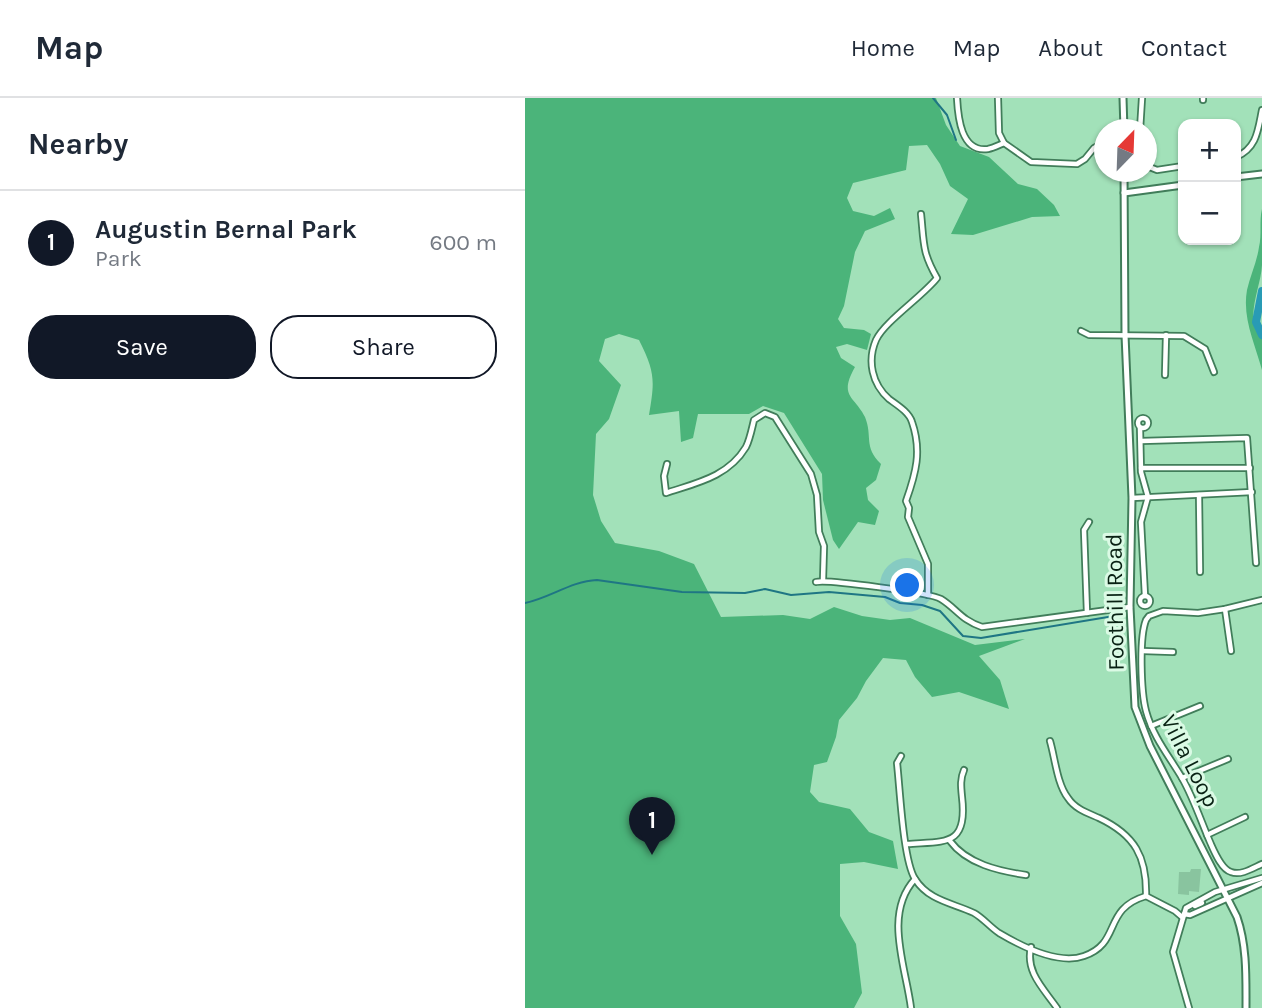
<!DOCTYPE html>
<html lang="en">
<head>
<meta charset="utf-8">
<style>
	:root { --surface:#fff; --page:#f6f6f7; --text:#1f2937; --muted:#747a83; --line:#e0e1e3; --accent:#111827 }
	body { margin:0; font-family:Karla,sans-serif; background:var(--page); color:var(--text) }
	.controls { position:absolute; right:21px; top:21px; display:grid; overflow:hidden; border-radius:14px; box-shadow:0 2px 5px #0004 }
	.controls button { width:63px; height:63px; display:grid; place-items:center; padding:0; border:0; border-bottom:2px solid var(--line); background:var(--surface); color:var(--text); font:35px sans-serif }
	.compass { position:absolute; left:569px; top:21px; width:63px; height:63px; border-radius:50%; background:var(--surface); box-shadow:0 2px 5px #0004; rotate:23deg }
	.you { position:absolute; left:383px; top:488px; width:24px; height:24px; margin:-18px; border:5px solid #fff; border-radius:50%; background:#1a73e8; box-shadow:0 0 0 10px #1a73e833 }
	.badge { display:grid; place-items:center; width:46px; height:46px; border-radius:50%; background:var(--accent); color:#fff; font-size:23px; font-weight:700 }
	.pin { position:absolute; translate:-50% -58px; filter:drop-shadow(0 2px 4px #0008) }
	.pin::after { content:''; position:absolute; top:37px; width:24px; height:21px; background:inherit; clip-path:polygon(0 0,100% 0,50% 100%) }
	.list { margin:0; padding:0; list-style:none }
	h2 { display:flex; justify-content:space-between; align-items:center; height:91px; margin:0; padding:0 28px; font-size:30px }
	h2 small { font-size:23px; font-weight:400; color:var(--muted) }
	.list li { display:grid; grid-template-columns:46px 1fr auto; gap:21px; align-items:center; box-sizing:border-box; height:105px; padding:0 28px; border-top:2px solid var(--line) }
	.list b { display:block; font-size:26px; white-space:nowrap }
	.list p { margin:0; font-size:23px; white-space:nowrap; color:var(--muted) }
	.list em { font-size:23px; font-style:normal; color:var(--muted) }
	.actions { display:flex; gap:14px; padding:21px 28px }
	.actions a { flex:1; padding:16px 0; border:2px solid var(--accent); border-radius:28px; text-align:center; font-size:24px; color:var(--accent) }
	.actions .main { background:var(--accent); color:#fff }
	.map { position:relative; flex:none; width:737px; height:910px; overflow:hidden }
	header { display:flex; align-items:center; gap:42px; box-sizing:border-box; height:98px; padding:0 35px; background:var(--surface); border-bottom:2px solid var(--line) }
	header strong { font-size:33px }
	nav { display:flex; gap:38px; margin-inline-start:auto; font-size:24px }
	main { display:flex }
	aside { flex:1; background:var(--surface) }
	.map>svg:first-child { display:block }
</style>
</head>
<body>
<header>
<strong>Map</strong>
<nav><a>Home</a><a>Map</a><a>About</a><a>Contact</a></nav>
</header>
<main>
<aside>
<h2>Nearby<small></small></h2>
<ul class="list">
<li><span class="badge">1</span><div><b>Augustin Bernal Park</b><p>Park</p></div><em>600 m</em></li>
</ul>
<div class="actions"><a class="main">Save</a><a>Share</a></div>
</aside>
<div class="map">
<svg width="737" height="910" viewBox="0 0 737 910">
	<rect width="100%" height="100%" fill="#a2e1b9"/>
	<path fill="#89c49f" d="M666,771H676L674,794L664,793V797L653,796L654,774H665Z"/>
	<g fill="#4bb47a">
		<path d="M0,0H411L421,27L435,48L464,59L493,86L512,91L529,107L535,118L507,119L448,137L426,136L443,101L425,88L415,66L402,47L384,48L381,72L328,85L322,100L328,113L349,118L365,110L370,121L340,133L330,154L319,208L313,221L319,230L339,232L346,236L342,252L322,246L311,249L316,260L330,269C313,299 330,298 340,319C348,339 338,348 356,366L351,382L341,390L343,402L354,413L350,427L333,424L314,451L308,442L298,402L297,376L259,315L238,308L224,316H173L168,340L156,344L154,313L124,317C130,282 130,274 114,242L94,236L80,241L74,263L96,287L84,321L71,336L68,397L76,423L90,445L134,453L169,466L196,519L258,517L285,521L309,509L337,518L365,522L385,520L450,547L500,541L454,558L475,582L484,611L434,594L407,599L390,579L381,562L358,560L341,583L332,600L314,622L311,639L302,664L289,667L285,694L294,704L325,711L344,734L368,743L373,771L339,764L315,766V818L331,846L337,895L329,910H0Z"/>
		<path d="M737,111C737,129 737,148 737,167C736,190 718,222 737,241V272C730,246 717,220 722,192C725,178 732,164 734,149C737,137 734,123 737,111Z"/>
	</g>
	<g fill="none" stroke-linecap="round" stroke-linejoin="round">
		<g stroke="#1f7684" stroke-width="2">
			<path d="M408,0L422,17L431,42"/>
			<path d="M0,505C25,500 46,483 72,482L157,494L220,495L240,491L266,497L304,494L360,499L375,505L397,507L415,513L438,538L456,540L595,517"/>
		</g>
		<path stroke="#299bb5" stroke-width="8" d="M737,193L731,224L737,237"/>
		<g stroke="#417d5a" stroke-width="8">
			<g id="minor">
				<path d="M432,0C433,19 436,55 463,51C468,50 474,47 479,45"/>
				<path d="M473,0L474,35L479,45L506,64L552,66L560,61L569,50L580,44"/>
				<path d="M678,0V2"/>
				<path d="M615,32L617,0"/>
				<path d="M711,59C732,50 733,32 737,12"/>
				<path d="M622,68L632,72L658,68"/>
				<path d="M396,116C399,145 397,154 412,180C398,198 359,224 351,242C342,263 347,286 364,301C372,307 384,314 387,324C397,353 391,375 381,403L384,410L383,419L403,466V497"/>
				<path d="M556,233L564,237L659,238L680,251L689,274"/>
				<path d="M640,277L641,237"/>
				<circle cx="618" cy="325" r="5"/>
				<path d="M615,330L616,374L623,399L616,424L620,498"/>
				<path d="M616,343L722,340L731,465"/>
				<path d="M142,366L139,378L141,395C171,385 203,379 221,349C225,341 227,330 229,322L240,315L250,319L286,376L292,397L294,434L299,448L298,482"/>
				<path d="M616,370H725"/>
				<path d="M674,397L675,474"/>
				<path d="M607,400L727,394"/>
				<path d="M291,484C301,481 406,495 416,501C432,511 436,522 457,529L605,509"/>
				<circle cx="620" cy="503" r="5"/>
				<path d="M737,502L700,511L673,515L638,513L624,518L621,522C614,540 616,594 621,613C628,639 644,658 657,680C668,699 676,723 685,744C689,753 696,771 706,774C716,778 728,770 737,766"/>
				<path d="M700,511L706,553"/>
				<path d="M562,515L559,432L564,424"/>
				<path d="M618,553L648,554"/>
				<path d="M626,628L675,608"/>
				<path d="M525,643C530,660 532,686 543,700C550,711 563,715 574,720C610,737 622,759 621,798"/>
				<path d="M376,658L372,665C375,691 378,762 390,781C404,803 428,805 449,815C458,820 465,829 474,835C496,848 534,867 559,858C597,845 577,811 621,798L650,813L657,819"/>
				<path d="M657,680L703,661"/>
				<path d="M682,737L720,719"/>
				<path d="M425,743C442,766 474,773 501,777"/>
				<path d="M382,746C420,743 443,749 437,699C436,689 435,681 439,672"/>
				<path d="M670,808L677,805"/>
				<path d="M659,816L665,817L737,785"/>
				<path d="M506,849C500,874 519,891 532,910"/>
				<path d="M386,910C381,869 358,816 390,781"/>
				<path d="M664,910L648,854L661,810L690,794L737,780"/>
			</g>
		</g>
		<g stroke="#417d5a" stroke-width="9">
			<g id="major">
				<path d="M598,0L599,32"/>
				<path d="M599,74L600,237L607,400L605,509L610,609L625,648L712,819C722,848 721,879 721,910"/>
				<path d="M711,79L737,76"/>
				<path d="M599,95L658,87"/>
			</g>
		</g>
		<use href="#minor" stroke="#fff" stroke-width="4.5"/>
		<use href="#major" stroke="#fff" stroke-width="5"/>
	</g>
	<g text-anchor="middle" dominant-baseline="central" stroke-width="6" stroke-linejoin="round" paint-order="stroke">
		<g font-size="23" fill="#082113" stroke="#dbfae5">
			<text transform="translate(590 504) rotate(-91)">Foothill Road</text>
			<text transform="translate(665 663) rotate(63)">Villa Loop</text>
		</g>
	</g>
</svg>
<div class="controls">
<button>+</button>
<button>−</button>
</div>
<svg class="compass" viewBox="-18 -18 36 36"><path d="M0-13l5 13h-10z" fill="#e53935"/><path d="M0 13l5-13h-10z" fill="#747a83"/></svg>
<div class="you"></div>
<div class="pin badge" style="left:127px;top:757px">1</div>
</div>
</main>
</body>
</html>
